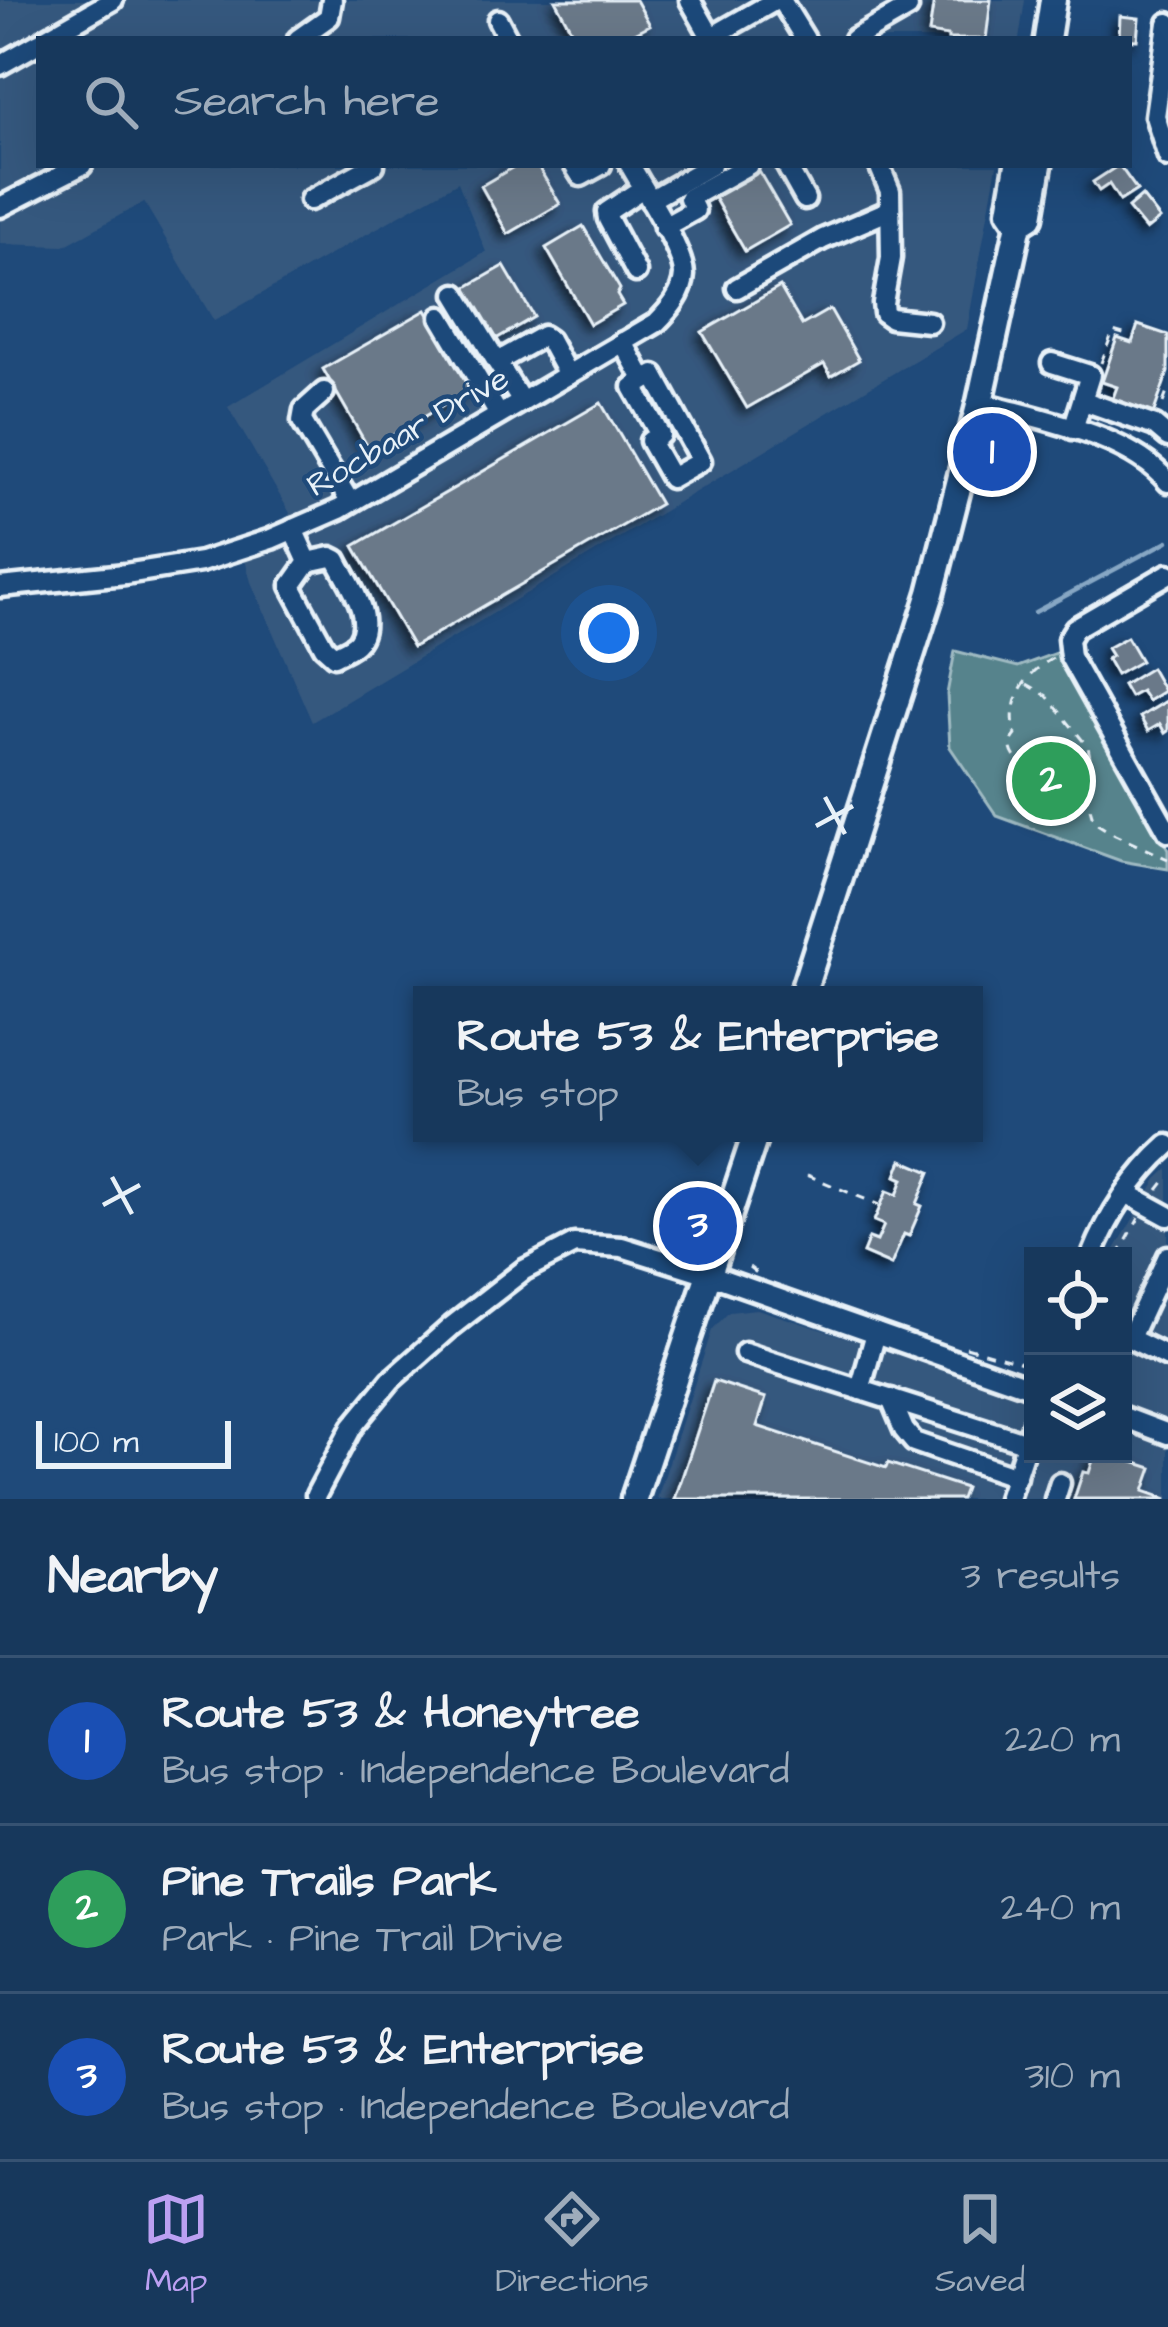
<!DOCTYPE html>
<html lang="en">
<head>
<meta charset="utf-8">
<style>
	:root { --surface:#17385c; --page:#244365; --text:#f1f3f6; --muted:#9eacbb; --line:#365272; --accent:#bca0f2 }
	body { margin:0; font-family:"Architects Daughter",sans-serif; background:var(--page); color:var(--text) }
	.controls { position:absolute; right:36px; bottom:36px; display:grid; overflow:hidden; border-radius:0px; box-shadow:0 12px 48px #0002 }
	.controls button { width:108px; height:108px; display:grid; place-items:center; padding:0; border:0; border-bottom:3px solid var(--line); background:var(--surface); color:var(--text); font:60px sans-serif }
	.scale { position:absolute; left:36px; bottom:30px; width:195px; box-sizing:border-box; padding-left:12px; border:6px solid #e8f1f8; border-top:0; font-size:33px; line-height:42px; white-space:nowrap; color:#e8f1f8; -webkit-text-stroke:9px #1f4a7a; paint-order:stroke }
	.you { position:absolute; left:609px; top:633px; width:42px; height:42px; margin:-30px; border:9px solid #fff; border-radius:50%; background:#1a73e8; box-shadow:0 0 0 18px #1a73e833 }
	.badge { display:grid; place-items:center; width:78px; height:78px; border-radius:50%; background:var(--accent); color:#fff; font-size:39px; font-weight:700 }
	.pin { position:absolute; translate:-50% -50%; border:6px solid #fff; box-shadow:0 3px 12px #0006 }
	.popup { position:absolute; left:413px; top:986px; width:570px; height:156px; box-sizing:border-box; display:grid; place-content:center; border-radius:0px; background:var(--surface); filter:drop-shadow(0 3px 9px #0005); font-size:39px; white-space:nowrap; color:var(--muted) }
	.popup b { font-size:45px; color:var(--text) }
	.popup::after { content:''; position:absolute; left:50%; top:100%; margin-left:-24px; border:24px solid transparent; border-top-color:var(--surface) }
	.list { margin:0; padding:0; list-style:none }
	h2 { display:flex; justify-content:space-between; align-items:center; height:156px; margin:0; padding:0 48px; font-size:51px }
	h2 small { font-size:39px; font-weight:400; color:var(--muted) }
	.list li { display:grid; grid-template-columns:78px 1fr auto; gap:36px; align-items:center; box-sizing:border-box; height:168px; padding:0 48px; border-top:3px solid var(--line) }
	.list b { display:block; font-size:45px; white-space:nowrap }
	.list p { margin:0; font-size:39px; white-space:nowrap; color:var(--muted) }
	.list em { font-size:39px; font-style:normal; color:var(--muted) }
	.icon { flex:none; width:66px; height:66px; fill:none; stroke:currentColor; stroke-width:2; stroke-linecap:round; stroke-linejoin:round }
	.map { position:relative; flex:none; width:1168px; height:1499px; overflow:hidden }
	.search { position:absolute; background:var(--surface); box-shadow:0 12px 48px #0002; left:36px; right:36px; top:36px; height:132px; display:flex; align-items:center; gap:30px; box-sizing:border-box; padding:0 42px; border-radius:0px; color:var(--muted); font-size:45px }
	.sheet { height:660px; background:var(--surface) }
	nav { display:flex; justify-content:space-around; align-items:center; box-sizing:border-box; height:168px; border-top:3px solid var(--line); background:var(--surface); font-size:33px; color:var(--muted) }
	nav a { display:grid; justify-items:center; gap:6px }
	nav .on { color:var(--accent) }
	.map>svg:first-child { display:block }
</style>
</head>
<body>
<div class="map">
<svg width="1168" height="1499" viewBox="0 0 1168 1499">
	<defs>
		<filter id="shadow"><feDropShadow dx="-5.5" dy="5.5" stdDeviation="6" flood-color="#0009"/></filter>
	</defs>
	<rect width="100%" height="100%" fill="#1f4a7a"/>
	<filter id="ink" filterUnits="userSpaceOnUse"><feTurbulence type="fractalNoise" baseFrequency=".00833" numOctaves="2"/><feDisplacementMap in="SourceGraphic" scale="24" xChannelSelector="R" yChannelSelector="G"/><feConvolveMatrix kernelMatrix="1 2 1 2 8 2 1 2 1" color-interpolation-filters="sRGB"/></filter>
	<g filter="url(#ink)">
		<g fill="#36587e">
			<path d="M0,0H1025L1019,39H39V165H997L967,329L312,722L251,582L239,537L285,523L290,513L228,407L486,252L458,182L214,321L144,202L64,246L0,244Z"/>
			<path d="M1168,1169V1499H657L712,1330L729,1312L757,1309L1011,1390L1033,1382V1454H1123V1256H1111L1157,1179Z"/>
		</g>
		<path fill="#56838c" stroke="#9fbac2" stroke-width="3" d="M955,651L1018,667L1058,652L1168,850V869L1121,861L997,816L950,747L947,694Z"/>
		<g fill="none" stroke-linecap="round" stroke-linejoin="round">
			<path stroke="#87a7c4" stroke-width="4.5" d="M1035,612L1168,541"/>
		</g>
		<g fill="#6a7989" stroke="#e8f1f8" stroke-width="3" filter="url(#shadow)">
			<path d="M555,0H636L650,25L623,39H576Z"/>
			<path d="M934,0H991L986,39H948V36L929,33Z"/>
			<path d="M1120,16L1139,18L1137,40L1119,39Z"/>
			<path d="M517,165H537L560,204L508,234L481,186Z"/>
			<path d="M1119,165L1137,190L1120,201L1109,184L1099,191L1093,182Z"/>
			<path d="M757,168L790,225L745,251L712,194Z"/>
			<path d="M1142,196L1160,219L1146,230L1128,208Z"/>
			<path d="M583,226L620,289L617,295L623,305L590,324L546,248Z"/>
			<path d="M504,266L534,317L489,343L460,291Z"/>
			<path d="M780,287L802,325L830,309L859,360L831,376L824,364L747,408L702,332Z"/>
			<path d="M426,310L472,389L369,449L323,369Z"/>
			<path d="M1138,325L1168,335V372L1151,420L1110,406L1117,387L1102,382L1117,338L1132,343Z"/>
			<path d="M601,403L660,504L413,647L354,546Z"/>
			<path d="M1127,637L1141,661L1116,675L1107,659L1112,656L1107,648Z"/>
			<path d="M1151,668L1164,691L1148,701L1141,691L1130,697L1123,685Z"/>
			<path d="M1168,700V731L1165,733L1160,724L1148,731L1140,717Z"/>
			<path d="M902,1160L930,1172L917,1204L922,1206L909,1236L904,1234L891,1265L863,1253L869,1238L877,1241L884,1225L874,1221L887,1191L897,1195L903,1179L896,1176Z"/>
			<path d="M714,1381L766,1398L757,1426L886,1468L888,1463L965,1488L961,1499H675Z"/>
			<path d="M1095,1454H1109L1152,1468L1144,1491L1167,1499H1074L1083,1472L1089,1473Z"/>
		</g>
		<g fill="none" stroke-linecap="round" stroke-linejoin="round">
			<g stroke="#e8f1f8" stroke-width="27">
				<g id="minor">
					<path d="M690,0L711,37"/>
					<path d="M781,0L805,39"/>
					<path d="M498,20L508,39"/>
					<path d="M1168,23L1155,116L1168,157"/>
					<path d="M45,39L113,0"/>
					<path d="M298,39L329,17L332,0"/>
					<path d="M708,39L776,0"/>
					<path d="M854,39L908,8L904,0"/>
					<path d="M0,65L39,43"/>
					<path d="M574,165L581,176L601,165"/>
					<path d="M786,165L805,199"/>
					<path d="M879,165L890,191L891,258L883,303L884,313L891,318L929,322"/>
					<path d="M310,200L374,165"/>
					<path d="M650,200L711,165"/>
					<path d="M0,207L82,165"/>
					<path d="M664,227L695,210L689,198L748,165"/>
					<path d="M636,272L608,219L607,212L643,188"/>
					<path d="M737,288L823,239L890,210"/>
					<path d="M456,294L497,362"/>
					<path d="M441,317L499,415"/>
					<path d="M623,342L644,381L654,375L701,461L671,478L650,441L660,435L633,387L644,381"/>
					<path d="M1052,363L1090,375L1073,429"/>
					<path d="M324,392L304,410L302,421L350,502"/>
					<path d="M1084,401L1155,426L1168,437"/>
					<path d="M522,402L497,362L543,336L549,340L568,375"/>
					<path d="M980,402C1037,419 1129,434 1168,482"/>
					<path d="M293,529L308,562L291,586L324,647L334,656C341,652 353,648 358,641C375,617 347,581 337,560L331,557L308,562"/>
					<path d="M1168,574L1075,628L1068,639L1070,657L1168,832"/>
					<path d="M0,587L125,574L201,562L271,539L340,509L656,323C668,311 683,295 684,275C684,251 643,188 630,165"/>
					<path d="M1126,1193L1168,1216"/>
					<path d="M1092,1256C1108,1215 1135,1174 1168,1145"/>
					<path d="M1123,1335L1168,1357"/>
					<path d="M1130,1338L1168,1256"/>
					<path d="M745,1353L1027,1443"/>
					<path d="M860,1390L876,1333"/>
					<path d="M891,1399L904,1430L914,1442L1016,1477"/>
					<path d="M1123,1417L1168,1434"/>
					<path d="M316,1495L352,1427L391,1380L452,1326L524,1270L574,1244L622,1247L708,1274L1033,1388"/>
					<path d="M1008,1499L1033,1423"/>
					<path d="M1055,1499L1060,1483"/>
				</g>
			</g>
			<g stroke="#e8f1f8" stroke-width="33">
				<g id="major">
					<path d="M1047,39L1053,0"/>
					<path d="M1018,165L1010,211L1019,224"/>
					<path d="M802,995L931,593L980,402L1019,224L1030,217L1039,165"/>
					<path d="M634,1499L756,1133"/>
				</g>
			</g>
			<g stroke="#e8f1f8" stroke-width="3" stroke-dasharray="9 9" stroke-linecap="butt">
				<path d="M1101,363L1113,331L1130,336"/>
				<path d="M1163,403L1168,390"/>
				<path d="M1053,658C1024,674 1006,703 1016,735C1008,744 1010,752 1018,761L1015,768L1018,777L1032,784L1059,764L1072,773L1085,775L1083,785L1094,822L1115,835L1168,859"/>
				<path d="M1027,684L1047,696L1088,747L1090,757L1086,773"/>
				<path d="M807,1175L879,1205"/>
				<path d="M1158,1190L1168,1177"/>
				<path d="M1118,1256L1139,1218"/>
				<path d="M749,1267L758,1274"/>
				<path d="M966,1347L1033,1366"/>
			</g>
			<use href="#minor" stroke="#1f4a7a" stroke-width="18"/>
			<use href="#major" stroke="#1f4a7a" stroke-width="24"/>
		</g>
	</g>
	<path fill="none" stroke="#e8f1f8" stroke-width="4.5" d="M825,797L845,834M816,826L853,806M112,1177L132,1214M103,1205L140,1185"/>
	<g text-anchor="middle" dominant-baseline="central" stroke-width="9" stroke-linejoin="round" paint-order="stroke">
		<g font-size="33" fill="#e8f1f8" stroke="#1f4a7a">
			<text transform="translate(408 432) rotate(-30)">Rocbaar Drive</text>
		</g>
	</g>
</svg>
<div class="controls">
<button><svg class="icon" aria-label="locate" viewBox="0 0 24 24"><circle cx="12" cy="12" r="6"/><path d="M12 2v4M12 18v4M2 12h4M18 12h4"/></svg></button>
<button><svg class="icon" aria-label="layers" viewBox="0 0 24 24"><path d="M12 4l9 5-9 5-9-5zM3 14l9 5 9-5"/></svg></button>
</div>
<div class="scale">100 m</div>
<div class="you"></div>
<div class="pin badge" style="left:992px;top:452px;background:#1a4fb4">1</div>
<div class="pin badge" style="left:1051px;top:781px;background:#2e9e5b">2</div>
<div class="pin badge" style="left:698px;top:1226px;background:#1a4fb4">3</div>
<div class="popup"><b>Route 53 &amp; Enterprise</b>Bus stop</div>
<div class="search"><svg class="icon" aria-label="search" viewBox="0 0 24 24"><circle cx="10" cy="10" r="6"/><path d="M15 15l6 6"/></svg>Search here</div>
</div>
<section class="sheet">
<h2>Nearby<small>3 results</small></h2>
<ul class="list">
<li><span class="badge" style="background:#1a4fb4">1</span><div><b>Route 53 &amp; Honeytree</b><p>Bus stop · Independence Boulevard</p></div><em>220 m</em></li>
<li><span class="badge" style="background:#2e9e5b">2</span><div><b>Pine Trails Park</b><p>Park · Pine Trail Drive</p></div><em>240 m</em></li>
<li><span class="badge" style="background:#1a4fb4">3</span><div><b>Route 53 &amp; Enterprise</b><p>Bus stop · Independence Boulevard</p></div><em>310 m</em></li>
</ul>
</section>
<nav>
<a class="on"><svg class="icon" aria-label="map" viewBox="0 0 24 24"><path d="M3 6l6-2 6 2 6-2v14l-6 2-6-2-6 2zM9 4v14M15 6v14"/></svg>Map</a>
<a><svg class="icon" aria-label="directions" viewBox="0 0 24 24"><path d="M12 3l9 9-9 9-9-9zM9 14v-3h6M13 9l2 2-2 2"/></svg>Directions</a>
<a><svg class="icon" aria-label="saved" viewBox="0 0 24 24"><path d="M7 4h10v16l-5-4-5 4z"/></svg>Saved</a>
</nav>
</body>
</html>
